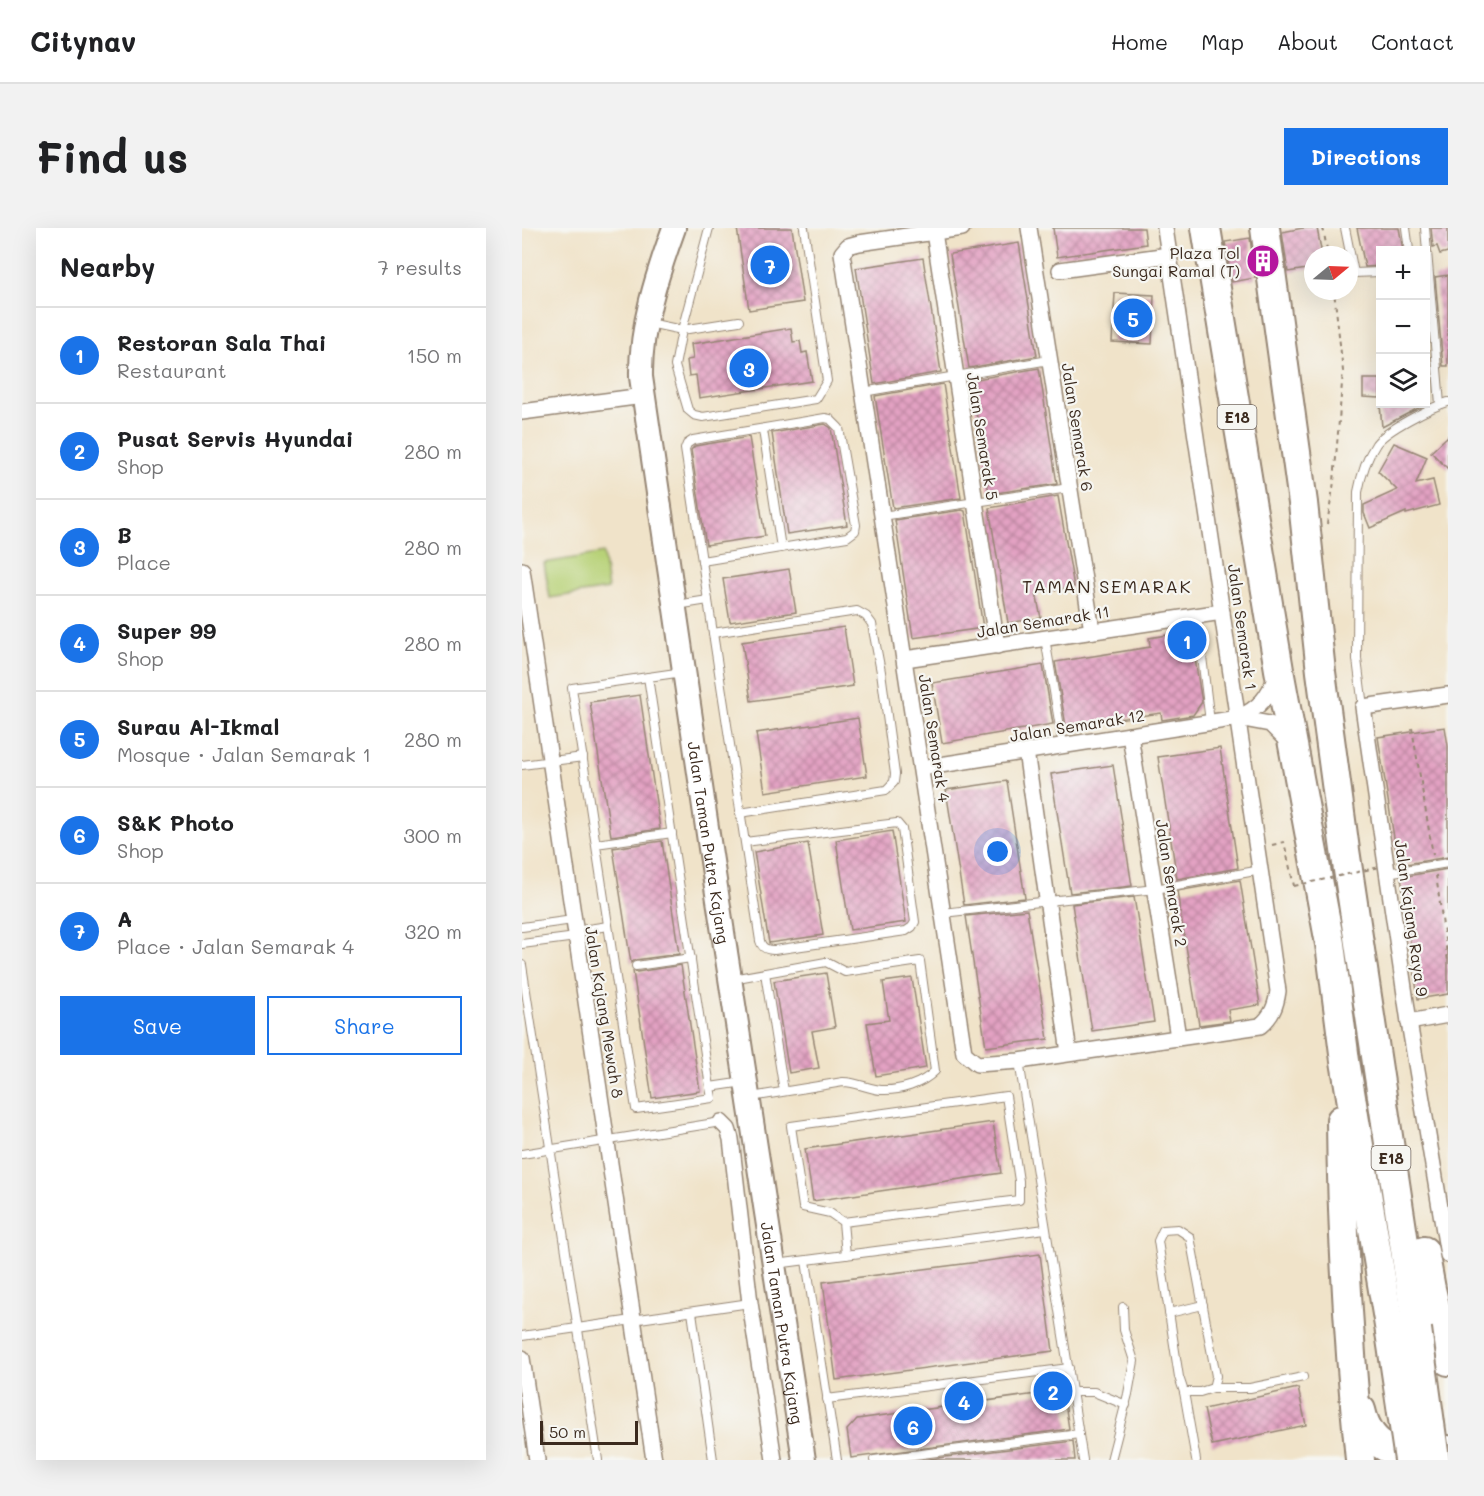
<!DOCTYPE html>
<html lang="en">
<head>
<meta charset="utf-8">
<style>
	:root { --surface:#fff; --page:#f2f2f2; --text:#202124; --muted:#757577; --line:#e0e0e0; --accent:#1a73e8 }
	body { margin:0; font-family:Mali,sans-serif; background:var(--page); color:var(--text) }
	.controls { position:absolute; right:18px; top:18px; display:grid; overflow:hidden; border-radius:0px; box-shadow:0 6px 24px #0002 }
	.controls button { width:54px; height:54px; display:grid; place-items:center; padding:0; border:0; border-bottom:2px solid var(--line); background:var(--surface); color:var(--text); font:30px sans-serif }
	.compass { position:absolute; left:782px; top:18px; width:54px; height:54px; border-radius:50%; background:var(--surface); box-shadow:0 6px 24px #0002; rotate:71deg }
	.scale { position:absolute; left:18px; bottom:15px; width:98px; box-sizing:border-box; padding-left:6px; border:3px solid #3b2a1e; border-top:0; font-size:16px; line-height:21px; white-space:nowrap; color:#3b2a1e; -webkit-text-stroke:4px #f6f6f2; paint-order:stroke }
	.you { position:absolute; left:476px; top:624px; width:21px; height:21px; margin:-15px; border:4px solid #fff; border-radius:50%; background:#1a73e8; box-shadow:0 0 0 9px #1a73e833 }
	.badge { display:grid; place-items:center; width:39px; height:39px; border-radius:50%; background:var(--accent); color:#fff; font-size:20px; font-weight:700 }
	.pin { position:absolute; translate:-50% -50%; border:3px solid #fff; box-shadow:0 2px 6px #0006 }
	.list { margin:0; padding:0; list-style:none }
	h2 { display:flex; justify-content:space-between; align-items:center; height:78px; margin:0; padding:0 24px; font-size:26px }
	h2 small { font-size:20px; font-weight:400; color:var(--muted) }
	.list li { display:grid; grid-template-columns:39px 1fr auto; gap:18px; align-items:center; box-sizing:border-box; height:96px; padding:0 24px; border-top:2px solid var(--line) }
	.list b { display:block; font-size:22px; white-space:nowrap }
	.list p { margin:0; font-size:20px; white-space:nowrap; color:var(--muted) }
	.list em { font-size:20px; font-style:normal; color:var(--muted) }
	.actions { display:flex; gap:12px; padding:18px 24px }
	.actions a { flex:1; padding:14px 0; border:2px solid var(--accent); border-radius:0px; text-align:center; font-size:21px; color:var(--accent) }
	.actions .main { background:var(--accent); color:#fff }
	.icon { flex:none; width:33px; height:33px; fill:none; stroke:currentColor; stroke-width:2; stroke-linecap:round; stroke-linejoin:round }
	.map { position:relative; flex:none; width:926px; height:1232px; overflow:hidden; border-radius:0px }
	header { display:flex; align-items:center; gap:36px; box-sizing:border-box; height:84px; padding:0 30px; background:var(--surface); border-bottom:2px solid var(--line) }
	header strong { font-size:28px }
	nav { display:flex; gap:33px; margin-inline-start:auto; font-size:21px }
	.intro { display:flex; align-items:center; justify-content:space-between; box-sizing:border-box; height:144px; padding:0 36px }
	h1 { margin:0; font-size:42px }
	.button { padding:15px 27px; border-radius:0px; background:var(--accent); color:#fff; font-size:21px; font-weight:700 }
	main { display:flex; gap:36px; padding:0 36px }
	aside { flex:1; background:var(--surface); border-radius:0px; box-shadow:0 6px 24px #0002 }
	.map>svg:first-child { display:block }
</style>
</head>
<body>
<header>
<strong>Citynav</strong>
<nav><a>Home</a><a>Map</a><a>About</a><a>Contact</a></nav>
</header>
<div class="intro"><h1>Find us</h1><a class="button">Directions</a></div>
<main>
<aside>
<h2>Nearby<small>7 results</small></h2>
<ul class="list">
<li><span class="badge">1</span><div><b>Restoran Sala Thai</b><p>Restaurant</p></div><em>150 m</em></li>
<li><span class="badge">2</span><div><b>Pusat Servis Hyundai</b><p>Shop</p></div><em>280 m</em></li>
<li><span class="badge">3</span><div><b>B</b><p>Place</p></div><em>280 m</em></li>
<li><span class="badge">4</span><div><b>Super 99</b><p>Shop</p></div><em>280 m</em></li>
<li><span class="badge">5</span><div><b>Surau Al-Ikmal</b><p>Mosque · Jalan Semarak 1</p></div><em>280 m</em></li>
<li><span class="badge">6</span><div><b>S&amp;K Photo</b><p>Shop</p></div><em>300 m</em></li>
<li><span class="badge">7</span><div><b>A</b><p>Place · Jalan Semarak 4</p></div><em>320 m</em></li>
</ul>
<div class="actions"><a class="main">Save</a><a>Share</a></div>
</aside>
<div class="map">
<svg width="926" height="1232" viewBox="0 0 926 1232">
	<defs>
		<pattern id="building-cross-hatch" width="8" height="8" patternUnits="userSpaceOnUse" patternTransform="scale(1.5)"><rect width="8" height="8" fill="#e3a2c3"/><path d="M0 0l8 8M0 8l8-8" fill="none" stroke="#b9849e"/></pattern>
	</defs>
	<rect width="100%" height="100%" fill="#f6f6f2"/>
	<filter id="ink" filterUnits="userSpaceOnUse"><feTurbulence type="fractalNoise" baseFrequency=".0167" numOctaves="2"/><feDisplacementMap in="SourceGraphic" scale="12" xChannelSelector="R" yChannelSelector="G"/><feConvolveMatrix kernelMatrix="1 2 1 2 8 2 1 2 1" color-interpolation-filters="sRGB"/></filter>
	<filter id="wash" filterUnits="userSpaceOnUse"><feTurbulence type="fractalNoise" baseFrequency=".008" numOctaves="4" result="noise"/><feDisplacementMap in="SourceGraphic" scale="24" xChannelSelector="R" yChannelSelector="G"/><feGaussianBlur stdDeviation="1.35" result="paint"/><feColorMatrix in="noise" values="0 0 0 0 0 0 0 0 0 0 0 0 0 0 0 0 0 1.4 0 .05"/><feComposite in="paint" operator="in"/></filter>
	<g filter="url(#wash)">
		<rect width="100%" height="100%" fill="#f0e3c9"/>
		<path fill="#b8d278" stroke="#7a7e4b" stroke-width="1.5" d="M81,325L86,361L28,370L22,335Z"/>
		<g id="blocks">
			<g fill="url(#building-cross-hatch)">
				<path d="M215,0H270L281,74L227,82Z"/>
				<path d="M531,0H622L624,16L535,29Z"/>
				<path d="M781,0H795L800,27H791V40L766,44L760,4Z"/>
				<path d="M835,0H877L881,22H858V38L843,39Z"/>
				<path d="M909,0H926V24L918,26L915,18L911,19Z"/>
				<path d="M728,10L733,50L710,54L703,14Z"/>
				<path d="M497,15L515,128L447,140L428,26Z"/>
				<path d="M401,30L419,144L352,156L334,40Z"/>
				<path d="M926,47V138H921L913,49Z"/>
				<path d="M593,65L632,67L630,116L590,114Z"/>
				<path d="M269,100L271,114L278,113L280,125L285,124L290,153L177,170L174,147L167,148L165,132L171,131L169,116Z"/>
				<path d="M517,140L535,256L467,266L449,152Z"/>
				<path d="M841,151H858V170L841,169Z"/>
				<path d="M421,156L439,270L371,280L353,168Z"/>
				<path d="M858,176H904L860,199Z"/>
				<path d="M303,196L309,200L325,297L265,306L250,205Z"/>
				<path d="M926,208V241L909,224Z"/>
				<path d="M227,209L243,308L184,317L169,222L173,218Z"/>
				<path d="M872,215L905,229L894,256L911,252L917,277L884,286V284L848,300L842,285V277L875,262L856,243Z"/>
				<path d="M536,268L552,359L514,365L519,390L486,395L467,280Z"/>
				<path d="M440,282L443,283L461,400L391,410L373,292Z"/>
				<path d="M267,341L274,384L208,394L201,351Z"/>
				<path d="M322,399L331,458L229,473L220,414Z"/>
				<path d="M658,405L671,417L678,463L680,474L671,487L640,492L639,485L544,498L533,434L628,419L627,410Z"/>
				<path d="M521,437L531,496L420,515L410,455Z"/>
				<path d="M118,467L138,601L89,608L68,474Z"/>
				<path d="M336,490L345,548L243,564L234,505Z"/>
				<path d="M923,499L926,518V629L878,637L876,635L856,509Z"/>
				<path d="M698,520L716,640L655,651L636,529Z"/>
				<path d="M591,537L610,658L548,665L529,546Z"/>
				<path d="M485,553L503,670L442,677L424,562Z"/>
				<path d="M370,603L384,694L328,702L314,612Z"/>
				<path d="M140,613L157,726L113,732L109,735L91,620Z"/>
				<path d="M286,615L301,707L247,715L232,624Z"/>
				<path d="M926,641V766L896,771L879,649Z"/>
				<path d="M718,652L738,777L706,782L708,793L677,797L655,663Z"/>
				<path d="M612,669L632,794L570,803L550,676Z"/>
				<path d="M505,682L526,811L464,819L444,688Z"/>
				<path d="M159,737L178,863L130,870L111,743L115,744Z"/>
				<path d="M304,745L313,799L290,803L297,840L267,845L252,753Z"/>
				<path d="M390,750L404,840L354,848L345,795L367,792L361,754Z"/>
				<path d="M471,894L479,945L291,973L283,921Z"/>
				<path d="M518,1026L531,1123L314,1152L301,1054Z"/>
				<path d="M776,1160L784,1197L690,1217L682,1181Z"/>
				<path d="M529,1164L543,1175L547,1201L329,1230L325,1202L335,1191Z"/>
				<path d="M551,1213L553,1232H400Z"/>
			</g>
		</g>
	</g>
	<g filter="url(#ink)">
		<use href="#blocks" fill-opacity="0" stroke="#968674" stroke-width="1.5"/>
		<g fill="none" stroke-linecap="round" stroke-linejoin="round">
			<g stroke="#968674" stroke-width="10">
				<g id="lane">
					<path d="M187,0L160,102L153,138L166,182L172,187L181,189L294,171L305,153L282,0"/>
					<path d="M823,0L832,45L858,44"/>
					<path d="M884,0L887,22"/>
					<path d="M903,0L918,176"/>
					<path d="M127,95L160,102L217,93"/>
					<path d="M341,164L527,132"/>
					<path d="M303,190L308,191L317,200L334,297L333,303L325,309L180,333L163,221L165,216L171,212Z"/>
					<path d="M241,202L259,320"/>
					<path d="M360,288L547,260"/>
					<path d="M180,333L238,713C240,720 244,722 252,722L384,703L390,699L393,694L380,601L375,595L223,614"/>
					<path d="M155,377L186,372"/>
					<path d="M675,388L688,494"/>
					<path d="M191,405L335,383L344,388L350,396L359,444L373,546L372,554L364,562L218,585"/>
					<path d="M523,410L541,517"/>
					<path d="M161,444L50,460L114,881L190,870L188,859L222,854"/>
					<path d="M126,449L188,859"/>
					<path d="M841,479L835,431L836,264C839,248 844,231 854,216C864,202 909,179 926,174"/>
					<path d="M0,537L61,529"/>
					<path d="M74,616L150,605"/>
					<path d="M865,645L926,635"/>
					<path d="M421,685L633,661L739,642"/>
					<path d="M0,699L51,692"/>
					<path d="M53,703L86,698"/>
					<path d="M0,716L54,709"/>
					<path d="M0,737L76,1232"/>
					<path d="M114,738L169,730"/>
					<path d="M243,745L262,863"/>
					<path d="M210,751L304,734L323,744L398,733L413,843C400,856 378,863 359,862C346,861 335,854 321,854L229,869"/>
					<path d="M497,833L561,1232"/>
					<path d="M0,926L199,894"/>
					<path d="M321,994L308,985L281,979L269,898L484,868L497,953V972L321,994L324,1027"/>
					<path d="M656,1001L668,1009L694,1148L691,1160L678,1164H662L657,1149L636,1013L641,1002Z"/>
					<path d="M284,1033L315,1232"/>
					<path d="M254,1036L523,1001"/>
					<path d="M170,1084L191,1232"/>
					<path d="M647,1085L681,1077"/>
					<path d="M0,1108L228,1075"/>
					<path d="M691,1160H728L781,1149"/>
					<path d="M550,1164H572L604,1177"/>
					<path d="M662,1164L674,1232"/>
					<path d="M305,1171L547,1140"/>
					<path d="M352,1232L557,1206"/>
					<path d="M589,1232L606,1166L612,1133L602,1102L601,1079"/>
				</g>
			</g>
			<g stroke="#968674" stroke-width="18">
				<g id="street">
					<path d="M440,0L337,15L326,18L320,25L442,825L455,836L497,833L738,798C750,788 754,778 756,763L643,0"/>
					<path d="M507,0L570,403"/>
					<path d="M412,4L475,418"/>
					<path d="M538,42L647,27"/>
					<path d="M0,184L121,168"/>
					<path d="M0,342L132,1232"/>
					<path d="M383,431L700,384"/>
					<path d="M716,490C739,479 745,470 755,447"/>
					<path d="M608,507L656,809"/>
					<path d="M504,523L547,825"/>
					<path d="M399,540L716,490L748,496L767,515"/>
					<path d="M887,794L926,787"/>
					<path d="M199,894L206,901L209,911L228,1075L252,1232"/>
					<path d="M926,1027L887,794L841,479L926,467"/>
					<path d="M0,1130L15,1232"/>
				</g>
			</g>
			<g stroke="#968674" stroke-width="26">
				<g id="secondary">
					<path id="s1" d="M152,0C135,47 118,99 119,149L188,620L282,1232"/>
				</g>
			</g>
			<g stroke="#968674" stroke-width="32">
				<g id="highway">
					<path d="M684,0L757,442L808,716L823,833L868,1104"/>
					<path d="M743,0L781,275L799,444L823,622L895,1101"/>
					<path d="M819,892C820,1006 827,1119 838,1232"/>
					<path d="M902,1023L909,1061L926,1133"/>
					<path d="M839,1182C849,1227 885,1232 926,1222"/>
				</g>
			</g>
			<g stroke="#968674" stroke-width="2" stroke-dasharray="4.5 4.5" stroke-linecap="butt">
				<path d="M801,0L806,27"/>
				<path d="M805,296L812,254L821,143L812,63"/>
				<path d="M890,500L911,627"/>
				<path d="M750,617L762,614L772,658"/>
				<path d="M914,647L926,734"/>
			</g>
			<use href="#lane" stroke="#fff" stroke-width="8"/>
			<use href="#street" stroke="#fff" stroke-width="15"/>
			<use href="#secondary" stroke="#fff" stroke-width="22"/>
			<use href="#highway" stroke="#fff" stroke-width="28"/>
			<g stroke="#968674" stroke-width="32" stroke-linecap="butt">
				<g id="highway-bridge">
					<path d="M895,1101L913,1232"/>
					<path d="M868,1104L887,1232"/>
				</g>
			</g>
			<path stroke="#968674" stroke-width="2" stroke-dasharray="4.5 4.5" stroke-linecap="butt" d="M772,658L858,639"/>
			<use href="#highway-bridge" stroke="#fff" stroke-width="28"/>
		</g>
	</g>
	<defs>
		<g id="building-disc" transform="scale(1.725)"><circle r="9.5" fill="#b5179e" stroke="#f6f6f2"/><path d="M-4-6H4V6H1V3H-1V6H-4ZM-2.5-4.3h1.7v1.8h-1.7ZM.8-4.3h1.7v1.8H.8ZM-2.5-1h1.7V.8h-1.7ZM.8-1h1.7V.8H.8Z" fill="#fff"/></g>
	</defs>
	<g fill-rule="evenodd">
		<use href="#building-disc" x="741" y="33"/>
	</g>
	<g text-anchor="middle" dominant-baseline="central" stroke-width="4.5" stroke-linejoin="round" paint-order="stroke">
		<g fill="#f6f6f2" stroke="#73675e" stroke-width="1.5">
			<rect x="695.5" y="177" width="39" height="24" rx="4.5"/>
			<rect x="849.5" y="918" width="39" height="24" rx="4.5"/>
		</g>
		<g font-size="15" font-weight="bold" fill="#3b2a1e">
			<text x="715" y="189">E18</text>
			<text x="869" y="930">E18</text>
		</g>
		<g font-size="16" fill="#3b2a1e" stroke="#f6f6f2" text-anchor="end">
			<text x="718" y="24">Plaza Tol<tspan x="718" dy="18">Sungai Ramal (T)</tspan></text>
		</g>
		<g font-size="16" fill="#3b2a1e" stroke="#f6f6f2">
			<text transform="translate(556 199) rotate(81)">Jalan Semarak 6</text>
			<text transform="translate(461 208) rotate(81)">Jalan Semarak 5</text>
			<text transform="translate(521 393) rotate(-9)">Jalan Semarak 11</text>
			<text transform="translate(721 399) rotate(82)">Jalan Semarak 1</text>
			<text transform="translate(555 497) rotate(-9)">Jalan Semarak 12</text>
			<text transform="translate(413 510) rotate(81)">Jalan Semarak 4</text>
			<text stroke="none"><textPath href="#s1" startOffset="624">Jalan Taman Putra Kajang</textPath></text>
			<text transform="translate(650 655) rotate(81)">Jalan Semarak 2</text>
			<text transform="translate(890 690) rotate(82)">Jalan Kajang Raya 9</text>
			<text transform="translate(83 784) rotate(81)">Jalan Kajang Mewah 8</text>
			<text stroke="none"><textPath href="#s1" startOffset="1110">Jalan Taman Putra Kajang</textPath></text>
		</g>
		<g font-size="18" letter-spacing="1.5" fill="#3b2a1e" stroke="#f6f6f2">
			<text x="585" y="358">TAMAN SEMARAK</text>
		</g>
	</g>
</svg>
<div class="controls">
<button>+</button>
<button>−</button>
<button><svg class="icon" aria-label="layers" viewBox="0 0 24 24"><path d="M12 4l9 5-9 5-9-5zM3 14l9 5 9-5"/></svg></button>
</div>
<svg class="compass" viewBox="-18 -18 36 36"><path d="M0-13l5 13h-10z" fill="#e53935"/><path d="M0 13l5-13h-10z" fill="#757577"/></svg>
<div class="scale">50 m</div>
<div class="you"></div>
<div class="pin badge" style="left:665px;top:412px">1</div>
<div class="pin badge" style="left:531px;top:1163px">2</div>
<div class="pin badge" style="left:227px;top:140px">3</div>
<div class="pin badge" style="left:442px;top:1173px">4</div>
<div class="pin badge" style="left:611px;top:90px">5</div>
<div class="pin badge" style="left:391px;top:1198px">6</div>
<div class="pin badge" style="left:248px;top:37px">7</div>
</div>
</main>
</body>
</html>
